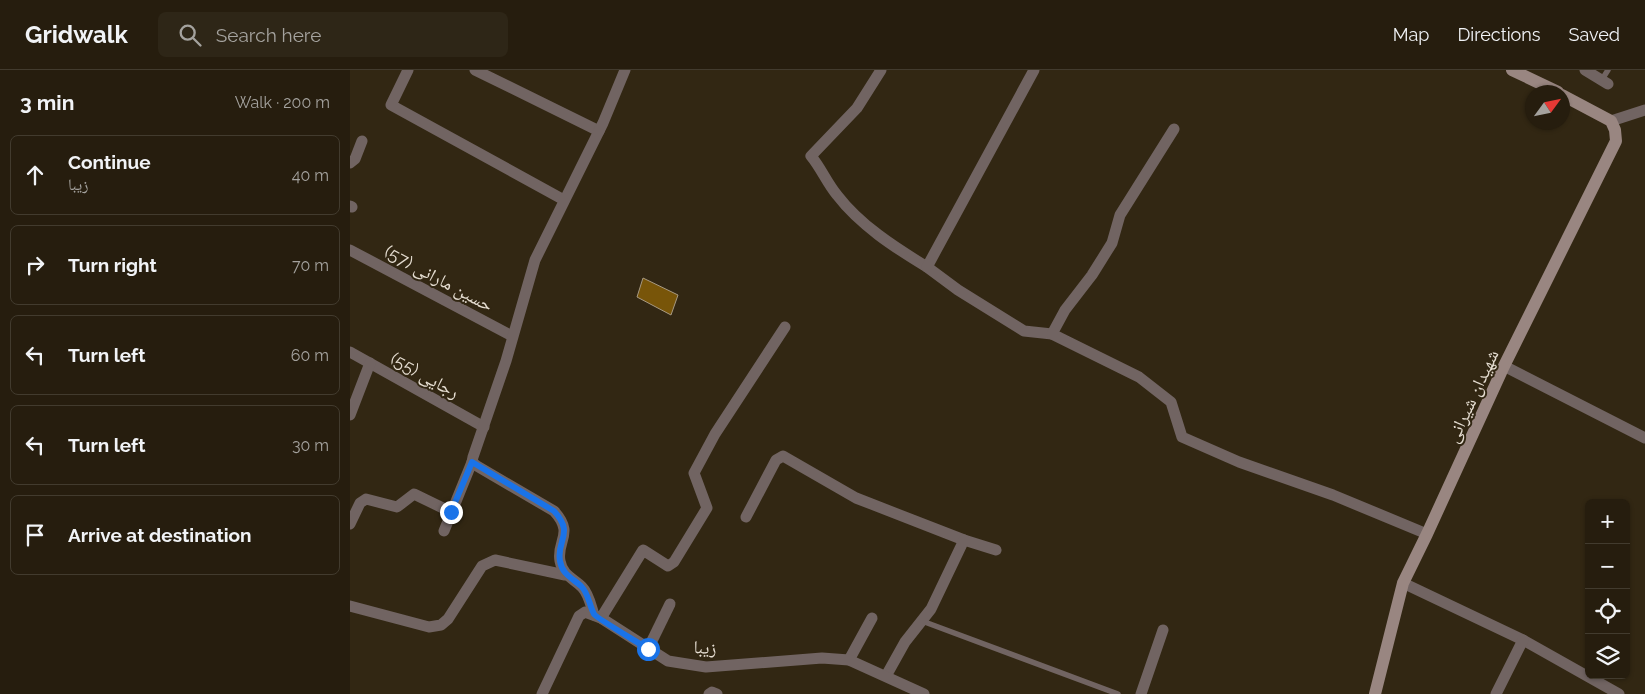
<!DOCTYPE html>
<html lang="en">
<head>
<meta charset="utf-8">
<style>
	:root { --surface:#261d0e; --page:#2e2617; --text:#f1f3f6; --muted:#a4a29e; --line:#423b2e }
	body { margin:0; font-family:Raleway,"Noto Naskh Arabic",sans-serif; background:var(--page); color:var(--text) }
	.controls { position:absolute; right:15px; bottom:15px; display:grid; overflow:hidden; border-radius:8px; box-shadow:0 1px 4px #0004 }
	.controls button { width:45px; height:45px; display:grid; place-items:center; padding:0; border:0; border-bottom:1px solid var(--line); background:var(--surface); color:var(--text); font:25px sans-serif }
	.compass { position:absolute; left:1175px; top:15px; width:45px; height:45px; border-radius:50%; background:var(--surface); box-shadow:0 1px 4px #0004; rotate:57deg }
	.stop { position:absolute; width:15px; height:15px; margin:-11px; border:4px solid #1a73e8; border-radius:50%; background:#fff }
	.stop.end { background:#1a73e8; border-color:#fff; box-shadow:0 1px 5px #0008 }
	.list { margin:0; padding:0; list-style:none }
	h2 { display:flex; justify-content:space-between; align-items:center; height:65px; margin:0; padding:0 20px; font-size:21px }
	h2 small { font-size:16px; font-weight:400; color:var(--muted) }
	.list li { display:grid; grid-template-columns:32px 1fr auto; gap:15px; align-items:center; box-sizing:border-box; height:80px; margin:0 10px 10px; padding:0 10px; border:1px solid var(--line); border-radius:8px }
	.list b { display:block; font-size:19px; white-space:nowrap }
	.list p { margin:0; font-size:16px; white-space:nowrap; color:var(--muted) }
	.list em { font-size:16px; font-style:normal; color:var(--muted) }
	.icon { flex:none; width:28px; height:28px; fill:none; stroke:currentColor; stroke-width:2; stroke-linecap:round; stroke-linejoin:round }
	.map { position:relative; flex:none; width:1295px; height:624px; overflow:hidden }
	header { display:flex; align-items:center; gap:30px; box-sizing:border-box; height:70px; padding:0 25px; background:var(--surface); border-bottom:1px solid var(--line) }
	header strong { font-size:24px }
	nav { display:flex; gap:28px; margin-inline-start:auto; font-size:18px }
	.search { width:350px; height:45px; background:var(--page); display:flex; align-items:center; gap:12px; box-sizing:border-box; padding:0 18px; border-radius:8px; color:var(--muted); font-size:19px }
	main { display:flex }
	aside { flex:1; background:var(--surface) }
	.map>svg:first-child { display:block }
</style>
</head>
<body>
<header>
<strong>Gridwalk</strong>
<div class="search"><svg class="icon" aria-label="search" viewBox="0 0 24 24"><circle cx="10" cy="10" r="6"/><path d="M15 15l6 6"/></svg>Search here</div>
<nav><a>Map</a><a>Directions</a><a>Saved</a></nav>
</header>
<main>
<aside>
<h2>3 min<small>Walk · 200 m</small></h2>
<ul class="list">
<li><svg class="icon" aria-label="ahead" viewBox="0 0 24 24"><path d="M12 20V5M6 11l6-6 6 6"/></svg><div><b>Continue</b><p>زیبا</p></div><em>40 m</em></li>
<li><svg class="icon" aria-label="right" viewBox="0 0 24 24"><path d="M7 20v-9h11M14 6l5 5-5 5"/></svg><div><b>Turn right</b></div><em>70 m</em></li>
<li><svg class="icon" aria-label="left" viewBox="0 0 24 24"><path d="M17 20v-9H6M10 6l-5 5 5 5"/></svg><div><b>Turn left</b></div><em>60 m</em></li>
<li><svg class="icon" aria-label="left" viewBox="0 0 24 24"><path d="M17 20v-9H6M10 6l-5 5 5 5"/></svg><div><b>Turn left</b></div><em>30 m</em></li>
<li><svg class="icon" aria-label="arrive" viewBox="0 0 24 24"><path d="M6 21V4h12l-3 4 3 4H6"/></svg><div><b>Arrive at destination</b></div></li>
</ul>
</aside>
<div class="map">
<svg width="1295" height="624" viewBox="0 0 1295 624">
	<rect width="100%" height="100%" fill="#322713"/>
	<path fill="#785509" stroke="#a79982" d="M293,208L328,225L321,245L287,227Z"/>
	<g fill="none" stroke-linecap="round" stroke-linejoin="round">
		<g stroke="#716462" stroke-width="5.5">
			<path d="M1251,11L1258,0"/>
			<path d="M572,551L768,624"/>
		</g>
		<g stroke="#716462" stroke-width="11">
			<path d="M58,0L41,35L214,130"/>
			<path d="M125,0L249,61"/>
			<path d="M531,0L507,38L461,86C471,98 477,113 487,125C510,155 544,177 577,197"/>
			<path d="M684,0L577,197L608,220L674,261L702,264"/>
			<path d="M1235,0L1258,14"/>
			<path d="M1261,51L1295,40"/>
			<path d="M824,59L770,145L762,173L742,205L715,240L702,264L789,307L821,332L832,367L889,392L983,425L1077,464"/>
			<path d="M0,93L5,89L12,71"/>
			<path d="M0,136L2,137"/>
			<path d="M0,180L162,266"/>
			<path d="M0,282L134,357"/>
			<path d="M1154,296L1295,368"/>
			<path d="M0,345L20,293"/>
			<path d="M396,447L426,390L433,386L506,428L614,470"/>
			<path d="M0,454L10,433L16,429L47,437L64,424L101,442"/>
			<path d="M94,461L122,392"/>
			<path d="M1053,513L1173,570L1269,624"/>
			<path d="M0,536L79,557L91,555L98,549L132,496L145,490L215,505"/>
			<path d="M244,545C241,536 239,524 232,517C223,508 213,506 210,491C206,471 225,464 204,441L127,396L122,392L123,387L156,291L185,190L253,53L275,0"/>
			<path d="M251,548L293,480L318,496L324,492L357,438L344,403L365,364L435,257"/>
			<path d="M298,579L320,534"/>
			<path d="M499,590L522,548"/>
			<path d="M536,606L555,572L581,539L614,470L646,480"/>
			<path d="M192,624L229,546L235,542L251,548L318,591L356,597L472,588L499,590L574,624"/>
			<path d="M359,624L362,622L367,624"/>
			<path d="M791,624L813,560"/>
			<path d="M1146,624L1173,570"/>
		</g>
		<g stroke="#998681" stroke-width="12">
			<path d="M1162,0L1208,22"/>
			<path d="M1025,624L1053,513L1077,464L1154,296L1266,71L1265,60L1261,51L1212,25"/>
		</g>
	</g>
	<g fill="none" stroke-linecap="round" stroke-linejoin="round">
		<path stroke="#1a73e8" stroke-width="6" d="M101,442L122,392L204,441C225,464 206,470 210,491C212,504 222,508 231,516C239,524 239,535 244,544C246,548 291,574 298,579"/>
	</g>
	<g text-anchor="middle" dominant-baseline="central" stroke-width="4" stroke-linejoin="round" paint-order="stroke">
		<g font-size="18" fill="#e6ded2" stroke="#322713">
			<text transform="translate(89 208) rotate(28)">حسین مارانی (57)</text>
			<text transform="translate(75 305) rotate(29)">رجایی (55)</text>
			<text transform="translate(1122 326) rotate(-65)">شهیدان شیرانی</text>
			<text transform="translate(355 577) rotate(3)">زیبا</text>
		</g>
	</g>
</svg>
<div class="controls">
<button>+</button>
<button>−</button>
<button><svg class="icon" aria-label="locate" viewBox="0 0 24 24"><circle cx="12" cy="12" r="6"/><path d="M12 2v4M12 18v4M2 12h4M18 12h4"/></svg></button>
<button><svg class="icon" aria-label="layers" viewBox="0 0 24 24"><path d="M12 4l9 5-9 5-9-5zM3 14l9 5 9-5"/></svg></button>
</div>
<svg class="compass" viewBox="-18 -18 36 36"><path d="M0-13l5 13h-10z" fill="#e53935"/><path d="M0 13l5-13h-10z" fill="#a4a29e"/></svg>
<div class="stop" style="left:298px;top:579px"></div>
<div class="stop end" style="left:101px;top:442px"></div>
</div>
</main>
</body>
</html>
